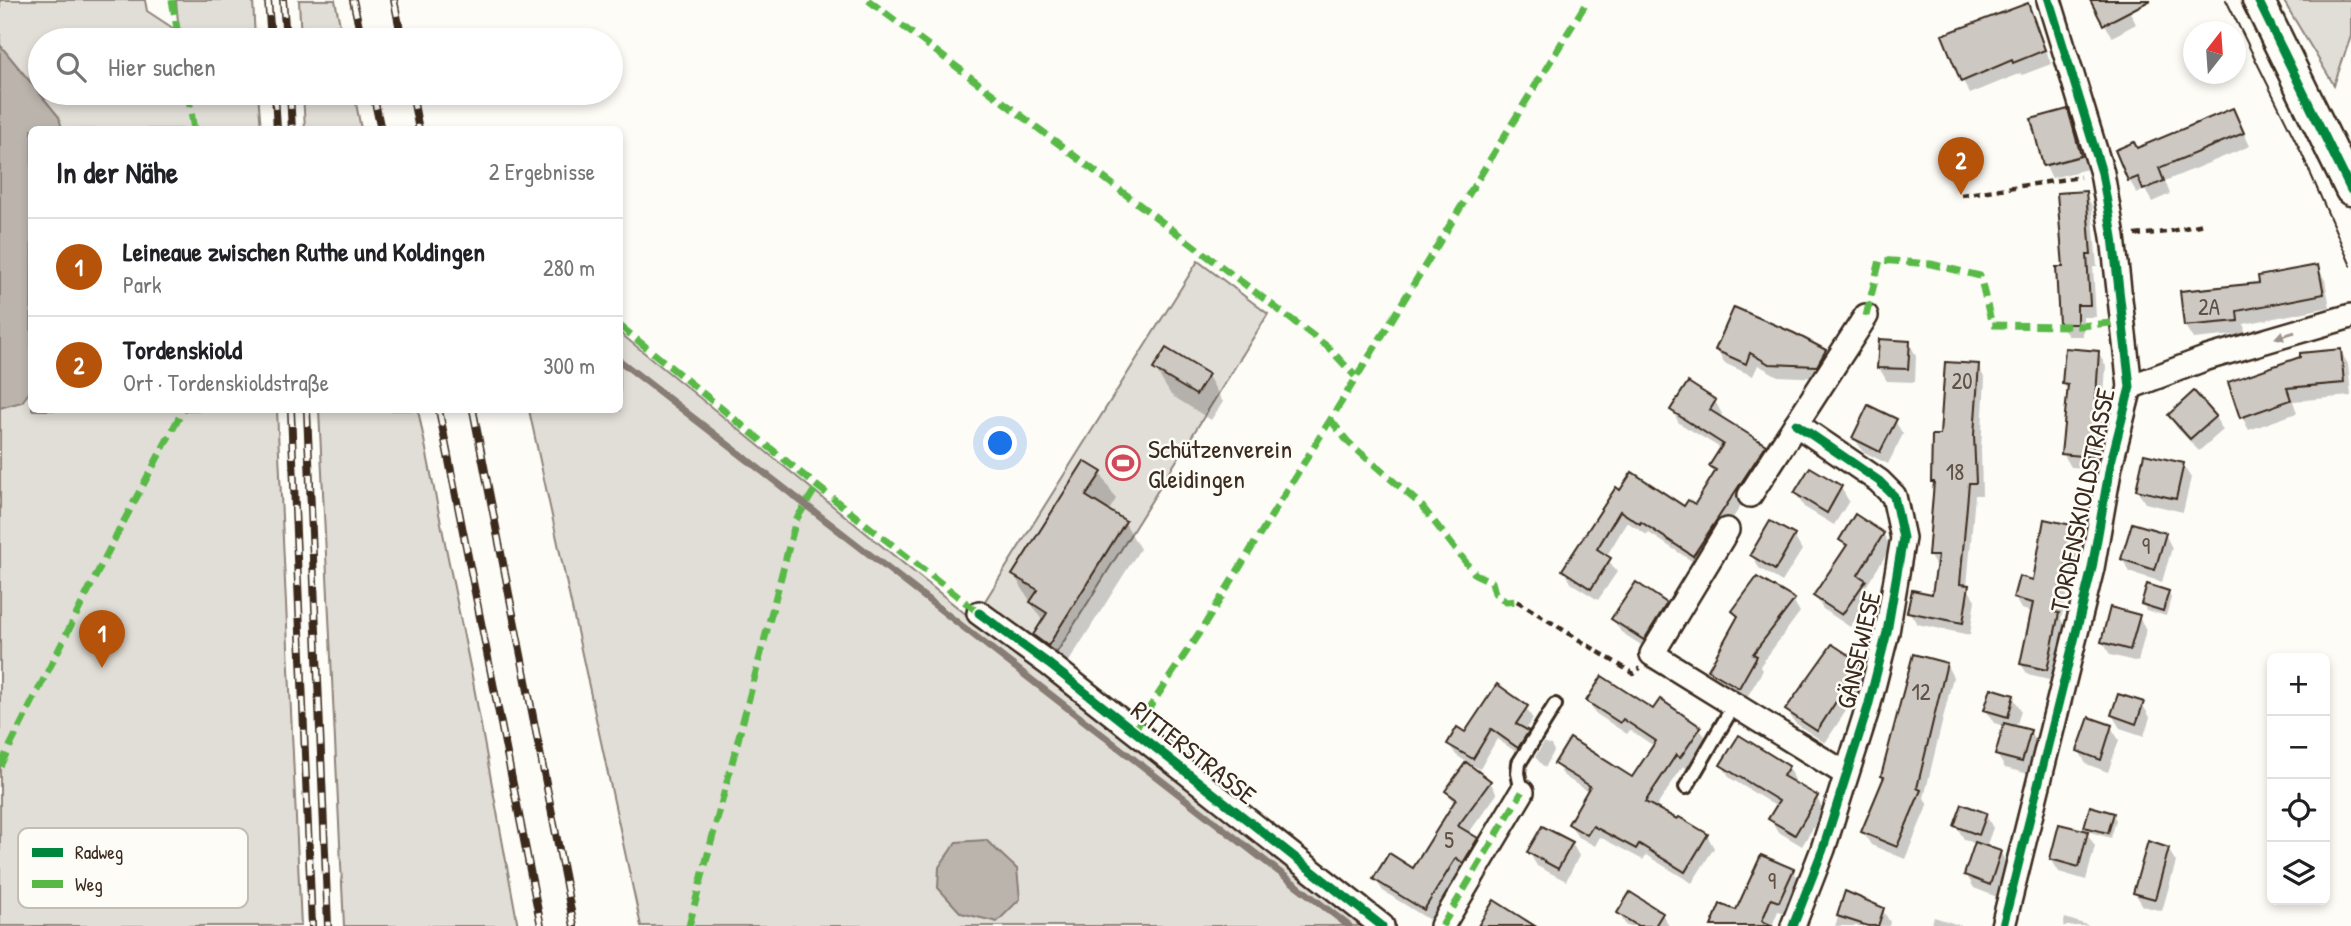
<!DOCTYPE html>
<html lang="de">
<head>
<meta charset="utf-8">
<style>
	:root { --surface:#fff; --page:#f6f6f6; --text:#202124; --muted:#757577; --line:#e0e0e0; --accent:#b45309 }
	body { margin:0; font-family:"Patrick Hand",sans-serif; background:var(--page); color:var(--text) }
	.controls { position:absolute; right:21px; bottom:21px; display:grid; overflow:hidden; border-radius:10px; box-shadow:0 4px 10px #0003 }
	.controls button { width:63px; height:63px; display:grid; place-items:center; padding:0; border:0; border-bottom:2px solid var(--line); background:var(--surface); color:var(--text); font:35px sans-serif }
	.compass { position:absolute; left:2183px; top:21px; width:63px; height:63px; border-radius:50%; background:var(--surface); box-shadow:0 4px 10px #0003; rotate:17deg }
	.you { position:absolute; left:1001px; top:444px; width:24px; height:24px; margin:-18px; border:5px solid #fff; border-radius:50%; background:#1a73e8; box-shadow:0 0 0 10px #1a73e833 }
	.badge { display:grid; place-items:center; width:46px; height:46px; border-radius:50%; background:var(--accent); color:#fff; font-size:23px; font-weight:700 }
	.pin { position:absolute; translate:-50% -58px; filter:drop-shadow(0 2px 4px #0008) }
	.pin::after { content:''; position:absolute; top:37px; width:24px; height:21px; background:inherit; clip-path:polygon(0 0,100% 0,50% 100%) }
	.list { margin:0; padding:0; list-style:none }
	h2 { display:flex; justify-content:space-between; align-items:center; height:91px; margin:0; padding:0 28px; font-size:30px }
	h2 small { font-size:23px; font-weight:400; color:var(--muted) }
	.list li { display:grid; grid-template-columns:46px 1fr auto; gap:21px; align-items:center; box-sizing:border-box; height:98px; padding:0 28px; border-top:2px solid var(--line) }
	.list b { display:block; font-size:26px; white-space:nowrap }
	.list p { margin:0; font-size:23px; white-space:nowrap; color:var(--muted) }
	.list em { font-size:23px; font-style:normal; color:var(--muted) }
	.icon { flex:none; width:38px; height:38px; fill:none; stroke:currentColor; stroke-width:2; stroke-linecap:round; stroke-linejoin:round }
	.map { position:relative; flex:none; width:2351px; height:926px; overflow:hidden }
	.search { position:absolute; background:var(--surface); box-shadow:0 4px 10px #0003; left:28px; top:28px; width:595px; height:77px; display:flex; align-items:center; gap:18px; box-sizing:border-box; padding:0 24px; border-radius:38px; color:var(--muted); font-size:26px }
	.panel { position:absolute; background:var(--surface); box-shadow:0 4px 10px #0003; left:28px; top:126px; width:595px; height:287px; border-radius:10px }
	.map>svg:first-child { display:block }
</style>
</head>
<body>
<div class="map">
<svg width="2351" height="926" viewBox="0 0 2351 926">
	<rect width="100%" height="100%" fill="#fdfcf7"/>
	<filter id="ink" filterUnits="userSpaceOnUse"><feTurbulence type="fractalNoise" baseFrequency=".0143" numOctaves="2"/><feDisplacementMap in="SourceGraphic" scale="14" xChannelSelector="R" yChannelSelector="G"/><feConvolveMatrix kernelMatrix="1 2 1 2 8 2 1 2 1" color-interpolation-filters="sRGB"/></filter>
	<g filter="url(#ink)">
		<g fill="#e1ded7" stroke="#8e847a" stroke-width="2">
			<path d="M0,0H145L147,11L179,32L176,0H253L255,40H40V93H258L261,129L32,130V410H277L301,926H0Z"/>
			<path d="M299,0H335L343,40H301Z"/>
			<path d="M2283,0H2351V36L2334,85Z"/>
			<path d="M303,93H354L361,129H305Z"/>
			<path d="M1198,261L1268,314L1049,665L1382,926H641L529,410H620V333L973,620Z"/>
			<path d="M319,410H418L471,671L518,926H344Z"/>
		</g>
		<g fill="#bbb4ad" stroke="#887d74" stroke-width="2">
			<path d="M0,45L59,117L62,129L32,130L31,390L22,402L0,408Z"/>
			<path d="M986,840L1017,869L1020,899L997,922L961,913L938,888L939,867L956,842Z"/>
		</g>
		<g fill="#0003">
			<path d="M2092,0H2152L2130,12L2136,24L2112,37Z"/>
			<path d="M2027,5L2035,18L2051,64L2022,75L2021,73L1970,94L1963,81Z"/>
			<path d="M2233,110L2250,146L2165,181L2170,194L2152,202L2145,190L2137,193L2129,180L2137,150Z"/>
			<path d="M2067,111L2075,124L2087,169L2052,178L2045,165Z"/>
			<path d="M2085,193L2092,206L2097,267H2093L2096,317H2083V336H2068L2061,324L2064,268Z"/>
			<path d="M2317,267L2325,280L2330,307L2244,324L2245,334L2193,339L2185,326L2262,284Z"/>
			<path d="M1909,342L1916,356L1915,382L1887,381L1879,368Z"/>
			<path d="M1717,350L1825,352L1832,365L1824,378L1778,376L1758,365L1753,376L1724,363Z"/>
			<path d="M2340,350L2348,364L2351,396L2293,401L2297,413L2249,430L2242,417Z"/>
			<path d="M2098,352L2106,366L2099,469L2071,467L2063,453L2069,393L2064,384Z"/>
			<path d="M1978,366L1985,379L1981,449L1982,495H1975L1967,587L1975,600L1970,635L1917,624L1909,611L1934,597L1937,568L1929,555L1935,486L1933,482L1942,437Z"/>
			<path d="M1155,369L1208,376L1223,402L1211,420L1171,395Z"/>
			<path d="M1715,401L1722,414L1720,418L1765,446L1772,458L1701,567L1649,533L1647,535L1627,522L1606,557L1617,572L1598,600L1571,583L1564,570L1617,489L1685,509L1695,507L1716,474L1711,466L1722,449L1679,423L1672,410Z"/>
			<path d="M2170,415L2215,417L2223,430L2199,451L2177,428Z"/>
			<path d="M1895,421L1903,434L1888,464L1862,451L1854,437Z"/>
			<path d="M2183,465L2191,478L2183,512L2145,503L2137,490Z"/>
			<path d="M1100,473L1116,499L1108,512L1125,523L1140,549L1063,671L1050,661L1035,635L1043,622L1014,575Z"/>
			<path d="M1841,488L1849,501L1834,525L1804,507L1796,494Z"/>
			<path d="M2075,527L2082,539L2075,572H2073L2061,619L2065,626L2053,681L2028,675L2021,664L2032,612L2021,609L2015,598L2034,582Z"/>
			<path d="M1883,534L1891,547L1867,585L1872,594L1850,627L1823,609L1815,596L1846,548L1841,540Z"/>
			<path d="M2165,534L2172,548L2162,582L2130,572L2122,559Z"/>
			<path d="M1794,536L1802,550L1782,582L1759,568L1752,555Z"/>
			<path d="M2168,592L2171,598L2166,616L2146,610L2143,604Z"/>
			<path d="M1793,600L1800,612L1760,666L1763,670L1746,699L1717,683L1710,670L1738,619L1734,611Z"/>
			<path d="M1665,604L1673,617L1652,652L1621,632L1613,619Z"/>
			<path d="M2139,617L2146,630L2138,662L2110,655L2103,642Z"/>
			<path d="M1860,664L1868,677L1825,743L1795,723L1787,710Z"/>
			<path d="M1946,664L1953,677L1924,798L1928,804L1905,859L1871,845L1863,832L1885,780L1882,776Z"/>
			<path d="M2013,697L2021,710L2016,728L2030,731L2037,744L2029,774L2005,768L1997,755L2005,726L1994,723L1986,710Z"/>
			<path d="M1588,701L1654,711L1700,728L1707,740L1688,769L1683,766L1655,809L1707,835L1714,848L1692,883L1646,855L1643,860L1600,837L1595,846L1577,836L1570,824L1588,792L1564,776L1556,764L1633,779L1654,746L1630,730L1627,734L1595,713Z"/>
			<path d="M2142,704L2150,717L2144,736L2120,728L2112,715Z"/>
			<path d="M1526,708L1533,719L1525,731L1534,743L1525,758L1497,739L1480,769L1468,763L1467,765L1490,782L1497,794L1468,834L1477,839L1484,852L1463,869L1431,921L1383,891L1375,879L1413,870L1455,805L1447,791L1468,763L1456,755L1449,744Z"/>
			<path d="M2111,727L2119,740L2108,772L2086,764L2079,751Z"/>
			<path d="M1544,742L1551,745L1554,751L1545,768L1535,757Z"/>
			<path d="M1722,765L1788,767L1795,780L1793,783L1816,797L1824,810L1802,846L1777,831L1770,819L1777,807L1730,778Z"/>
			<path d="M2113,814L2116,820L2111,838L2090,832L2086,826Z"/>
			<path d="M1986,815L1993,828L1986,847L2000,852L2008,865L1997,897L1974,888L1966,874L1976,844L1964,839L1956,826Z"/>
			<path d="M2087,833L2095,846L2086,880L2059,872L2051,859Z"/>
			<path d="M1572,843L1579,856L1566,881L1537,866L1529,852Z"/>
			<path d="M2168,849L2176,862L2162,911L2143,906L2135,893Z"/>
			<path d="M1793,870L1801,884L1787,915L1778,911L1772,926H1712L1737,913Z"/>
			<path d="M1846,894L1882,909L1890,922L1889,926H1835Z"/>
			<path d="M1619,913L1662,914L1669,926H1626Z"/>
			<path d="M1934,917L1962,926H1931Z"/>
			<path d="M2065,918L2087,925L2088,926H2063Z"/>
		</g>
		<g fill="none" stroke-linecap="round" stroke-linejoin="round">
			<path stroke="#887d74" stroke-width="7" d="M620,361L1349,926"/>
		</g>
		<g fill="#cdc8c2" stroke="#3b2a1e" stroke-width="2">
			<path d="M2090,0H2151L2103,25Z"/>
			<path d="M2028,3L2045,50L2013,63L2012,60L1961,82L1942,35Z"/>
			<path d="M2233,108L2244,133L2159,168L2164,181L2143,190L2138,177L2128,181L2115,150L2134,142L2137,148Z"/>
			<path d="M2068,109L2081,156L2043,166L2031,119Z"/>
			<path d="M2086,191L2091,255H2087L2090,305H2077V324H2059L2056,267H2063L2057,193Z"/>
			<path d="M2318,265L2324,294L2237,311L2238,321L2184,326L2180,291L2259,283L2258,276Z"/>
			<path d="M1734,307L1794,333L1826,350L1817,366L1769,364L1750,353L1746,364L1715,350Z"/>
			<path d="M1879,339L1910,341L1908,369L1877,368Z"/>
			<path d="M1166,348L1209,374L1196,395L1153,369Z"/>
			<path d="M2065,348L2099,351L2092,457L2061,454L2068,385L2062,384Z"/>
			<path d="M2341,349L2344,383L2287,388L2291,400L2240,418L2228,382L2300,357V353Z"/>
			<path d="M1945,362L1979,364L1974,435L1976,483H1969L1960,584L1969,585L1963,623L1907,612L1912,590L1932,594L1938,556H1928L1934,482H1931L1932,435H1940Z"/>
			<path d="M1688,382L1716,400L1710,410L1766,445L1693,556L1641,522L1640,524L1620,511L1597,549L1611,558L1591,589L1562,570L1616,487L1620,490L1632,472L1684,506L1688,500L1695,504L1716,470L1709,466L1723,444L1670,410Z"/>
			<path d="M2194,391L2216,416L2190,439L2168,415Z"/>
			<path d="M1868,405L1897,419L1880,452L1852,438Z"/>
			<path d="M2144,454L2184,463L2176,499L2136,490Z"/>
			<path d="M1084,461L1102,472L1086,496L1126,521L1048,646L1033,635L1047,613L1030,602L1038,590L1012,575Z"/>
			<path d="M1810,467L1842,486L1827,513L1794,493Z"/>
			<path d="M1855,514L1884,533L1858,575L1866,580L1842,615L1813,596L1847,545L1839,540Z"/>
			<path d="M2044,519L2076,526L2070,562L2067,561L2054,612L2059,613L2047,670L2020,664L2033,603L2013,598L2019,576L2033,580Z"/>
			<path d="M1770,521L1795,535L1775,570L1750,555Z"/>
			<path d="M2132,523L2166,533L2155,570L2121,559Z"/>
			<path d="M1757,577L1795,599L1753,654L1757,656L1739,688L1708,670L1738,616L1732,611Z"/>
			<path d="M1636,582L1667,603L1644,640L1611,619Z"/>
			<path d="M2147,584L2169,591L2163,611L2141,604Z"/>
			<path d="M2110,607L2140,615L2130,650L2101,642Z"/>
			<path d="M1832,644L1861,663L1817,731L1785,710Z"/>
			<path d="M1913,654L1947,663L1917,788L1921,790L1897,847L1861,832L1884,777L1881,776Z"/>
			<path d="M1602,676L1653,709L1660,699L1701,727L1680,758L1676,755L1645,802L1677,819L1679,817L1708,834L1685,872L1639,844L1636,849L1593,826L1587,835L1568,824L1590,786L1554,764L1570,738L1632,777L1656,741L1623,719L1620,723L1586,701Z"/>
			<path d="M1497,684L1528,706L1516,724L1529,731L1518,748L1491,729L1473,759L1447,744L1457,727L1465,732Z"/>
			<path d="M1991,688L2014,695L2008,717L1984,710Z"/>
			<path d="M2118,694L2144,702L2136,724L2111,715Z"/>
			<path d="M2089,717L2112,725L2101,760L2077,751Z"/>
			<path d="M2004,723L2031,730L2022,762L1995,755Z"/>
			<path d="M1739,735L1789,766L1783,776L1818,796L1795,835L1768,819L1779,801L1720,765Z"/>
			<path d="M1466,762L1491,781L1458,826L1478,838L1463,863L1456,858L1424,910L1373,879L1389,853L1413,868L1456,799L1445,791Z"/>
			<path d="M1962,804L1987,813L1979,835L1954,826Z"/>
			<path d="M2090,806L2114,813L2108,833L2084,827Z"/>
			<path d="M2059,824L2088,831L2079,867L2050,859Z"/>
			<path d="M1542,826L1573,842L1558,869L1527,852Z"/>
			<path d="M2148,841L2169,848L2155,899L2133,893Z"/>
			<path d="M1975,842L2001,851L1990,885L1964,875Z"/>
			<path d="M1761,855L1794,869L1779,902L1771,899L1762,921L1773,926H1711L1720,904L1736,910Z"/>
			<path d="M1845,891L1884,908L1878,926H1868L1837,916Z"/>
			<path d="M1630,892L1663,913L1655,926H1638L1617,913Z"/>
			<path d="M1494,900L1535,926H1478Z"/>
		</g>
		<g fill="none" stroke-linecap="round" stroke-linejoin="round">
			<g stroke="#3b2a1e" stroke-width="18">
				<g id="service">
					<path d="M1686,787L1734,705"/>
					<path d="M1522,792L1518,773L1519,763L1555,705"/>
				</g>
			</g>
			<g stroke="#3b2a1e" stroke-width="28">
				<g id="minor">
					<path d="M2130,387L2207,358L2351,316"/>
					<path d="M1750,495L1866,316"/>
					<path d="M1727,530L1652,654L1846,774"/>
					<path d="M979,613L1049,664L1382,926"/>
					<path d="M1442,926L1522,792"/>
					<path d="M1793,926L1823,849L1868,707L1887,632L1903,538L1894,496L1879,481L1796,424"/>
					<path d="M2003,926L2092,568L2110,466L2130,387L2113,237L2102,173L2049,0"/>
				</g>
			</g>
			<g stroke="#3b2a1e" stroke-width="35">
				<path id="tertiary" d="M2258,0L2351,190"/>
			</g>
			<g stroke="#3b2a1e" stroke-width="4.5" stroke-dasharray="7 5" stroke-linecap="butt">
				<path d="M1961,195L2080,177"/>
				<path d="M2135,235L2167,232L2203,224"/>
				<path d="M1517,601L1634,674L1640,668"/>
			</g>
			<use href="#service" stroke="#fdfcf7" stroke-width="12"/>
			<use href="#minor" stroke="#fdfcf7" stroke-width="23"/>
			<use href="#tertiary" stroke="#fdfcf7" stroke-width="30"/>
			<path stroke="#3b2a1e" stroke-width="2" d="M2226,0L2302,154L2351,266"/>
			<g stroke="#3b2a1e" stroke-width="8">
				<g id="rail">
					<path d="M268,0L271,40"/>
					<path d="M283,0L286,40"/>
					<path d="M353,0L362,40"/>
					<path d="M394,0L402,40"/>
					<path d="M275,93L277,130"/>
					<path d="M290,93L292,130"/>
					<path d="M373,93L381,130"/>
					<path d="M412,93L419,130"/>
					<path d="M291,410L312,926"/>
					<path d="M307,410L328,926"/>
					<path d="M439,410L541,926"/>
					<path d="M473,410L574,926"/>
				</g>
			</g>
			<use href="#rail" stroke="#fdfcf7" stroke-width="5" stroke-dasharray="16" stroke-linecap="butt"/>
			<g stroke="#58b947" stroke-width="7" stroke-dasharray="14 7" stroke-linecap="butt">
				<path d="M172,0L179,40"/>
				<path d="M868,0L1328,347L1355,376"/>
				<path d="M188,93L194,130"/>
				<path d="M1866,316L1880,260L1931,264L1980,276L1992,325L2079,326L2122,322"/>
				<path d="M620,326L817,486L979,613"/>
				<path d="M1330,419L1348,442L1421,505L1475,574L1492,582L1495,593L1506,602L1517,601"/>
				<path d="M1134,731L1205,624L1588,0"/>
				<path d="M0,766L116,536L183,410"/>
				<path d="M689,926L796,520L817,486"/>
				<path d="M1442,926L1522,792"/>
			</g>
			<g stroke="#fdfcf7" stroke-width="13">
				<g id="cycleway">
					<path d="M2258,0L2351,190"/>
					<path d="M979,613L1049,664L1382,926"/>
					<path d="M1793,926L1823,849L1868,707L1887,632L1903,538L1894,496L1879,481L1796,424"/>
					<path d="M2003,926L2092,568L2110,466L2130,387L2113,237L2102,173L2049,0"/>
				</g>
			</g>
			<use href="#cycleway" stroke="#00873e" stroke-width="9"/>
		</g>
		<defs><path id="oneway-solid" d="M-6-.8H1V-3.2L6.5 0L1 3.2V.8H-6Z" transform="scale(1.75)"/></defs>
		<use fill="#9c938a" href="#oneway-solid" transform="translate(2285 335) rotate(164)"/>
	</g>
	<defs>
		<g id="stadium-ring" transform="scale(1.75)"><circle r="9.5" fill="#fdfcf7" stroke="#d1495b" stroke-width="1.5"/><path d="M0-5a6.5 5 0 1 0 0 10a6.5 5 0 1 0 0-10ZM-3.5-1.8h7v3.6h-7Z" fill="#d1495b"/></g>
	</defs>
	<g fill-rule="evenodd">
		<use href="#stadium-ring" x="1123" y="463"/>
	</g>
	<g text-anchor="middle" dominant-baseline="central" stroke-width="5" stroke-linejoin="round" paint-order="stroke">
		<g font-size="23" fill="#605247">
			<text x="2209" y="306">2A</text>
			<text x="1962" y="380">20</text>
			<text x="1955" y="471">18</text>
			<text x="2146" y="545">9</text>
			<text x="1921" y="691">12</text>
			<text x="1449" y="839">5</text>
			<text x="1772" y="880">9</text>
		</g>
		<g font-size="26" fill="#3b2a1e" stroke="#fdfcf7" text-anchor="start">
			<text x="1148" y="448">Schützenverein<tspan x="1148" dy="30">Gleidingen</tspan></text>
		</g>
		<g font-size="26" fill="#3b2a1e" stroke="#fdfcf7">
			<text transform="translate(2082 500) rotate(-78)">TORDENSKIOLDSTRASSE</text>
			<text transform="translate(1858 650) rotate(-77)">GÄNSEWIESE</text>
			<text transform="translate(1194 752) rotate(38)">RITTERSTRASSE</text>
		</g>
	</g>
	<rect x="18" y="828" width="230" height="80" rx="10" fill="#fdfcf7" stroke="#c3bdb6" stroke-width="2"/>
	<rect x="32" y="848" width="31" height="9" fill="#00873e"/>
	<rect x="32" y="880" width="31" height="8" fill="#58b947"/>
	<g font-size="19" fill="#3b2a1e">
		<text x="75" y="859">Radweg</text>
		<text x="75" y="891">Weg</text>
	</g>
</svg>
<div class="controls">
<button>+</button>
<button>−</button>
<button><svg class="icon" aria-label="locate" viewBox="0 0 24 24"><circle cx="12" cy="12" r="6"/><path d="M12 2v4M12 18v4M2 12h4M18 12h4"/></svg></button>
<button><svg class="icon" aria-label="layers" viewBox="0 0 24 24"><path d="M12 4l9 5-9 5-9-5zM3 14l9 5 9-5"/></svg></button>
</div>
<svg class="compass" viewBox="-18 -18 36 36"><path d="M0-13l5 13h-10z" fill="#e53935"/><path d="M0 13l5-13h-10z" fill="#757577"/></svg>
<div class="you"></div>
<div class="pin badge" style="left:102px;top:668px">1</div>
<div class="pin badge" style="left:1961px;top:195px">2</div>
<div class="search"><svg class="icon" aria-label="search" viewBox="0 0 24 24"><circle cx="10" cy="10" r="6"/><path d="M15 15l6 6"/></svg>Hier suchen</div>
<section class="panel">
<h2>In der Nähe<small>2 Ergebnisse</small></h2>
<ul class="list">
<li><span class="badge">1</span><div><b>Leineaue zwischen Ruthe und Koldingen</b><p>Park</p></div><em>280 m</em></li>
<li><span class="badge">2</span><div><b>Tordenskiold</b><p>Ort · Tordenskioldstraße</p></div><em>300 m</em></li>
</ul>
</section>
</div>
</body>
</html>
